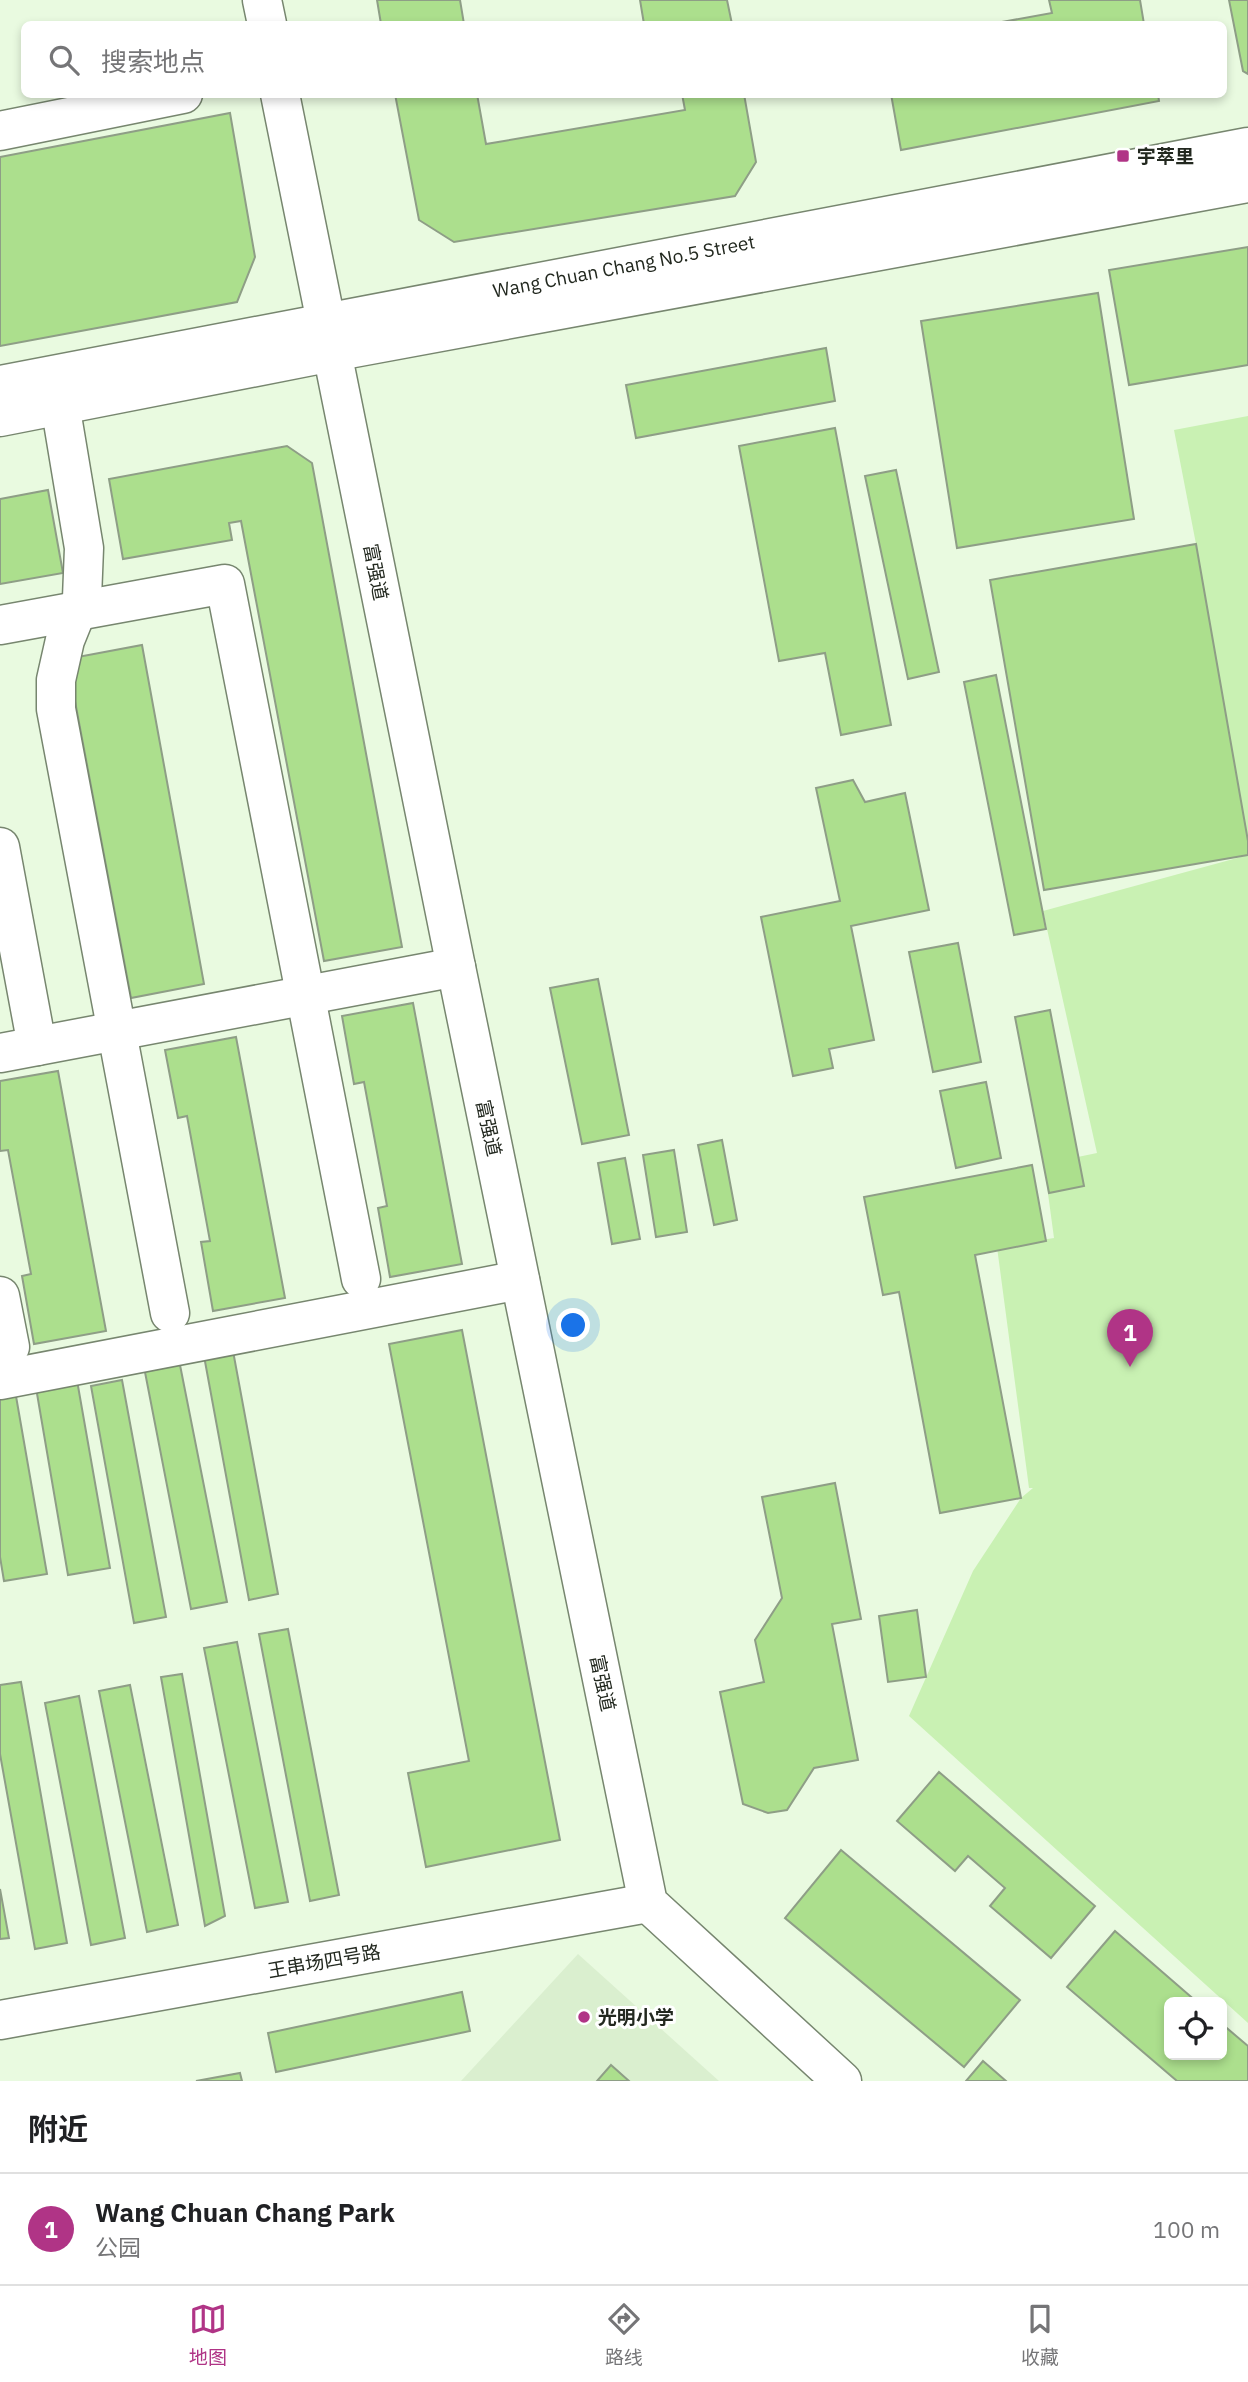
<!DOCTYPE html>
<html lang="zh">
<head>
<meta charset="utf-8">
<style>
	:root { --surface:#fff; --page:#f6f6f6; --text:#202124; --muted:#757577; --line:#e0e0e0; --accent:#b03486 }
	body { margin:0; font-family:"IBM Plex Sans","Noto Sans SC",sans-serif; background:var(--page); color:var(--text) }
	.controls { position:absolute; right:21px; bottom:21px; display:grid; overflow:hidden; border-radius:10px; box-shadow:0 4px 10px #0003 }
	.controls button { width:63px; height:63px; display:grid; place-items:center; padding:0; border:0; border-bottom:2px solid var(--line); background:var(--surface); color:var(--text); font:35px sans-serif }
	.you { position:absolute; left:574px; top:1326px; width:24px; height:24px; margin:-18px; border:5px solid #fff; border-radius:50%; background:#1a73e8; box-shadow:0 0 0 10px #1a73e833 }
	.badge { display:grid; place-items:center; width:46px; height:46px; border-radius:50%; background:var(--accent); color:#fff; font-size:23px; font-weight:700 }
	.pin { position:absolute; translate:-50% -58px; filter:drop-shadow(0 2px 4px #0008) }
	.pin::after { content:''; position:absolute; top:37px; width:24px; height:21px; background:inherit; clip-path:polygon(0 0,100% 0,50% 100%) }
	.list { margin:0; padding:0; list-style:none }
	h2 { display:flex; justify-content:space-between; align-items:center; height:91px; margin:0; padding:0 28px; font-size:30px }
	h2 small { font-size:23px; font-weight:400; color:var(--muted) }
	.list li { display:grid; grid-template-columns:46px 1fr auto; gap:21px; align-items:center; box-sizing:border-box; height:112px; padding:0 28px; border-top:2px solid var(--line) }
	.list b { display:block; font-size:26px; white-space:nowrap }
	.list p { margin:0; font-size:23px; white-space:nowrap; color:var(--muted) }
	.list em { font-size:23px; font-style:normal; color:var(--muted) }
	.icon { flex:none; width:38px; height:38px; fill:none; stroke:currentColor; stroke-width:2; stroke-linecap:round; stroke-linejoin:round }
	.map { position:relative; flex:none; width:1248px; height:2081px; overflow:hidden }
	.search { position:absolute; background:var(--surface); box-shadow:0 4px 10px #0003; left:21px; right:21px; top:21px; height:77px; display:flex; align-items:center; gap:18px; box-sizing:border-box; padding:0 24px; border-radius:10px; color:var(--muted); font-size:26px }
	.sheet { height:203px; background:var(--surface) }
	nav { display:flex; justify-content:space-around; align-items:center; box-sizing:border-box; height:98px; border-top:2px solid var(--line); background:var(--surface); font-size:19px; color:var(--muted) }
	nav a { display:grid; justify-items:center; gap:4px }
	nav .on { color:var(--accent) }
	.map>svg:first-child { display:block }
</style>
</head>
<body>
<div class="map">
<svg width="1248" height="2081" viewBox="0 0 1248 2081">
	<rect width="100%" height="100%" fill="#e9fae0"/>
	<path fill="#daefcf" d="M578,1954L719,2081H461Z"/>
	<g fill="#c9f1b3">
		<path d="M1248,416V841L1196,544L1174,430Z"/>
		<path d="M1248,855V2023L909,1716L973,1571L1021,1498L1033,1488H1029L997,1247L1054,1238L1044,1164L1097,1153L1043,911Z"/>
	</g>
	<g fill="#acdf8d" stroke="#8e9e86" stroke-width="2">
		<path d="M377,0H460L464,24H381Z"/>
		<path d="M640,0H727L732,24H644Z"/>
		<path d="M1049,0H1140L1144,24H991L1052,13Z"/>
		<path d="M1229,0H1248V74L1243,71Z"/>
		<path d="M395,94H477L486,144L685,110L682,94H744L756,162L735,196L454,242L419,220Z"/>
		<path d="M891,94H1158L1159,101L901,150Z"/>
		<path d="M230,113L255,257L237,302L0,346V157Z"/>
		<path d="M1248,247V365L1129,385L1109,270Z"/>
		<path d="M1098,293L1134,519L957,548L921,321Z"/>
		<path d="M826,348L835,401L636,438L626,385Z"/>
		<path d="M835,428L891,725L841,735L825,653L779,661L739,446Z"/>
		<path d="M287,446L312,463L402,947L324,961L241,521L229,523L232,540L123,559L109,479Z"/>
		<path d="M896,470L939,672L908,679L865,476Z"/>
		<path d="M48,490L63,573L0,584V499Z"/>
		<path d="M1196,544L1248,841V855L1044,890L990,580Z"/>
		<path d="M142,645L204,984L131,998L67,659Z"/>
		<path d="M996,675L1046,929L1014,935L964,682Z"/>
		<path d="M853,780L865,802L905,793L929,910L851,926L874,1040L829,1049L833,1068L793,1076L761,917L840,901L816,788Z"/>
		<path d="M958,943L981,1062L933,1072L909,952Z"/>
		<path d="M598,979L629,1135L582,1144L550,988Z"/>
		<path d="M413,1003L462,1264L390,1277L378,1208L387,1206L364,1082L354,1084L342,1016Z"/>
		<path d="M1050,1010L1084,1186L1049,1193L1015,1017Z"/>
		<path d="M236,1037L285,1298L213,1311L201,1242L210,1241L187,1116L178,1118L165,1050Z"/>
		<path d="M58,1071L106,1331L34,1344L22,1276L31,1274L8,1150L0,1151V1081Z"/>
		<path d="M986,1082L1001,1158L956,1168L940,1091Z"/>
		<path d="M722,1140L737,1220L714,1225L698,1145Z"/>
		<path d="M674,1150L687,1232L656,1237L643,1155Z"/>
		<path d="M625,1158L640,1239L612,1244L598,1163Z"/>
		<path d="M1032,1165L1046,1241L975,1255L1021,1498L940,1513L899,1292L883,1295L864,1197Z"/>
		<path d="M462,1330L560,1840L426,1867L408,1773L469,1761L389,1344Z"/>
		<path d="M233,1351L278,1594L249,1600L204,1356Z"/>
		<path d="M179,1360L227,1602L191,1609L144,1367Z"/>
		<path d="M75,1369L110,1568L68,1575L34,1376Z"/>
		<path d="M13,1379L47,1574L4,1581L0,1557V1381Z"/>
		<path d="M122,1380L166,1617L134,1623L91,1386Z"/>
		<path d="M835,1483L861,1619L832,1624L858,1760L814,1768L787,1810L768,1813L743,1804L720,1692L764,1682L755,1640L782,1598L762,1497Z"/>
		<path d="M917,1610L926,1677L888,1682L879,1616Z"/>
		<path d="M288,1629L339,1895L310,1901L259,1634Z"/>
		<path d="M237,1642L288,1902L255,1908L204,1648Z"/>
		<path d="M182,1674L225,1916L205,1926L161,1677Z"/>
		<path d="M21,1682L67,1943L35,1949L0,1754V1685Z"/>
		<path d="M130,1685L178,1925L147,1932L99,1691Z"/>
		<path d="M79,1696L125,1938L91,1945L45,1703Z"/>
		<path d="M939,1772L1095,1906L1051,1958L990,1906L1005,1888L968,1856L955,1871L897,1821Z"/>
		<path d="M841,1850L1020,2000L964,2067L785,1918Z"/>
		<path d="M0,1889L9,1938L0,1939Z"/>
		<path d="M1115,1931L1197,2002H1169V2055H1222V2024L1248,2046V2081H1177L1067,1987Z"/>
		<path d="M462,1992L470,2031L276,2072L268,2033Z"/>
		<path d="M983,2061L1006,2081H966Z"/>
		<path d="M611,2065L629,2081H597Z"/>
		<path d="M240,2073L242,2081H196Z"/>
	</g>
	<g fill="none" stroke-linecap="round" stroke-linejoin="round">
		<g stroke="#77866f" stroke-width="41">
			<g id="minor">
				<path d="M262,0L267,24"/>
				<path d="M280,94L456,967L648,1903L842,2081"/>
				<path d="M0,131L183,94"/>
				<path d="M56,380L84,548L82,598L65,640L56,680V709L170,1313"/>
				<path id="s1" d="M0,385L1248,147"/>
				<path d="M0,417L332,352L1248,183"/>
				<path d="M0,625L225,584L361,1279"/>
				<path d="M0,847L37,1046"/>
				<path d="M0,1053L456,967"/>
				<path d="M0,1296L10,1347"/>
				<path d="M0,1380L520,1280"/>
				<path d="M0,2020L648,1903"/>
			</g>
		</g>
		<use href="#minor" stroke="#fff" stroke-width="38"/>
	</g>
	<g fill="#b03486" stroke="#fff" stroke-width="2.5">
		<rect x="1116" y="149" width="14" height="14" rx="3.5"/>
		<circle cx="584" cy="2017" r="7"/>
	</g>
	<g text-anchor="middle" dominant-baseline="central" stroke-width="6" stroke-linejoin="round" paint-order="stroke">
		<g font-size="19" font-weight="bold" fill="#22281f" stroke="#fff" text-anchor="start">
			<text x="1137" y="156">宇萃里</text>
			<text x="598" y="2017">光明小学</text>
		</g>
		<g font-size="19" fill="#22281f" stroke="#fff">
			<text stroke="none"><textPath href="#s1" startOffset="635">Wang Chuan Chang No.5 Street</textPath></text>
			<text transform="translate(376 572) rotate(79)">富强道</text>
			<text transform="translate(489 1128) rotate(78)">富强道</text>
			<text transform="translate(603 1683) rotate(78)">富强道</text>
			<text transform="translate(324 1961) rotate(-10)">王串场四号路</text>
		</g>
	</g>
</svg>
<div class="controls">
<button><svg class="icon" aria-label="locate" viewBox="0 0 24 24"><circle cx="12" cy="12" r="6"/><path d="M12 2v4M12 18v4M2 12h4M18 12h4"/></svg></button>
</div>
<div class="you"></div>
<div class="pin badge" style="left:1130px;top:1367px">1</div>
<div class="search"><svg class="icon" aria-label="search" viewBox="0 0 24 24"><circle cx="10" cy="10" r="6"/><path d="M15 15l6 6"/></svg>搜索地点</div>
</div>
<section class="sheet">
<h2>附近<small></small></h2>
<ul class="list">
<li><span class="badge">1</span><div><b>Wang Chuan Chang Park</b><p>公园</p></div><em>100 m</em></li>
</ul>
</section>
<nav>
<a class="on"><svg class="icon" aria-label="map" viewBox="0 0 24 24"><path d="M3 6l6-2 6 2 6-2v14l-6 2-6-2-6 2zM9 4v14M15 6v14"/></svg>地图</a>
<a><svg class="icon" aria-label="directions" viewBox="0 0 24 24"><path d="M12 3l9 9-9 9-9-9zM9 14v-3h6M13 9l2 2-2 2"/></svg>路线</a>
<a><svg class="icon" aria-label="saved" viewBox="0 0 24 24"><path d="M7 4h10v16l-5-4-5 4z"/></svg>收藏</a>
</nav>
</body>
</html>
